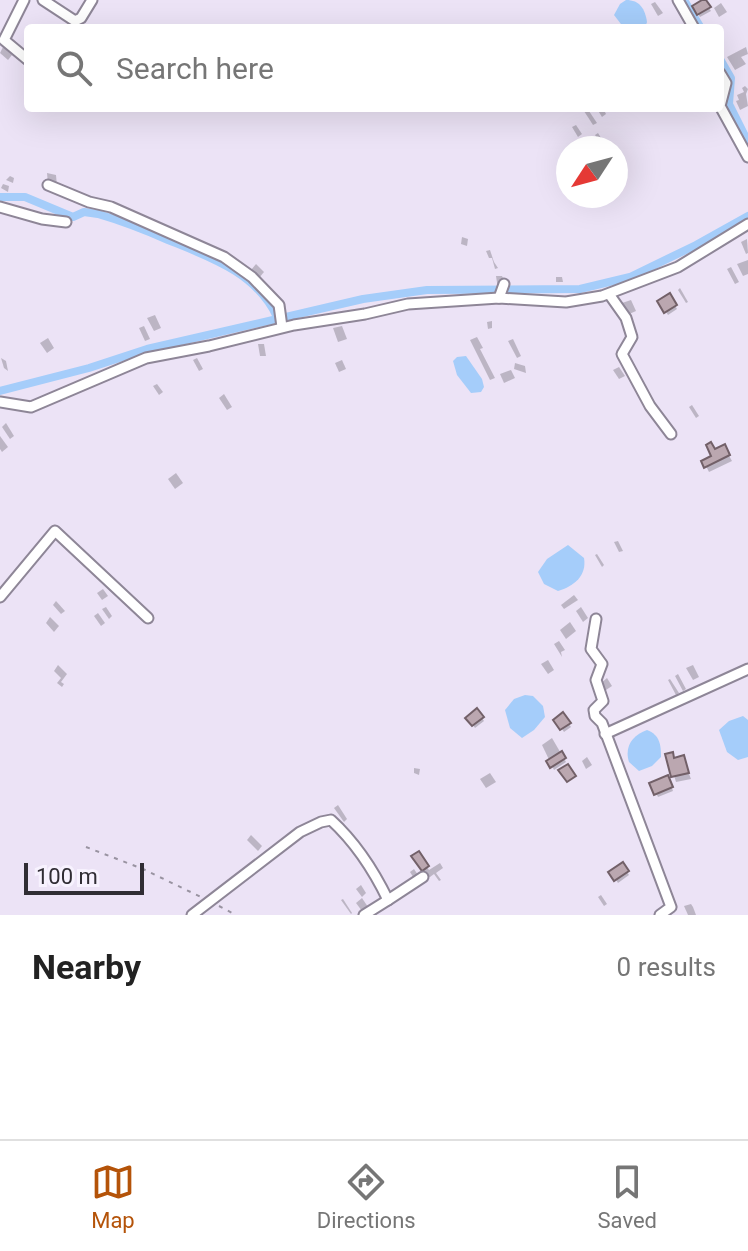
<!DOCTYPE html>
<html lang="en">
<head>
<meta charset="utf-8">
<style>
	:root { --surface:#fff; --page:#f2f2f2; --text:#222; --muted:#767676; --line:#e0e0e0; --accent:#b45309 }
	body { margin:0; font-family:Roboto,sans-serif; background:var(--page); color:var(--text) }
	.compass { position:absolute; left:556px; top:136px; width:72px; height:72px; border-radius:50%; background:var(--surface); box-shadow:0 8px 32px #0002; rotate:234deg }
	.scale { position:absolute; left:24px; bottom:20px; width:120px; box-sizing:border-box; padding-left:8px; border:4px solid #302d34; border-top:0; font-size:22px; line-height:28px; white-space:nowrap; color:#302d34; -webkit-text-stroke:6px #f7f2fe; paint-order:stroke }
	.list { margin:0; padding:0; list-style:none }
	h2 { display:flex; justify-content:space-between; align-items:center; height:104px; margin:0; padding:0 32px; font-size:34px }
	h2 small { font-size:26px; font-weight:400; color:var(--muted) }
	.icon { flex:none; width:44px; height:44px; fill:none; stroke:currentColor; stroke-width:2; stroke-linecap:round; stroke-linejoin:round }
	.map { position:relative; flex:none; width:748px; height:915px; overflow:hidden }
	.search { position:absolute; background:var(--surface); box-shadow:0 8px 32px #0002; left:24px; right:24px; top:24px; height:88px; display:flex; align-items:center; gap:20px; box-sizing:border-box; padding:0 28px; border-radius:8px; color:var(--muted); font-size:30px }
	.sheet { height:224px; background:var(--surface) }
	nav { display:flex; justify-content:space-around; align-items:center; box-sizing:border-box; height:112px; border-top:2px solid var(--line); background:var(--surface); font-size:22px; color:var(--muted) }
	nav a { display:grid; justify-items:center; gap:4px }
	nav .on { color:var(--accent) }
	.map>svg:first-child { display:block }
</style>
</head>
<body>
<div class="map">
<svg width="748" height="915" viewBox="0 0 748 915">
	<rect width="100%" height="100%" fill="#ece3f6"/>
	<g fill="#a5cdfa">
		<path d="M626,0C640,0 645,9 647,22L645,28H624L614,15L620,4Z"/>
		<path d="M466,356L482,379L484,387L481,392L471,393L457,375L453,361L457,357Z"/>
		<path d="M568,545L584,558C587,576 574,586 558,591L544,584L538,572L547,559Z"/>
		<path d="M525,695L533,696L543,706L545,717L534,730L522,738L510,728L505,710L514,699Z"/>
		<path d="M743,716L748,720V757L738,760L727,752L719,730L729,721Z"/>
		<path d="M647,730C660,735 661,745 661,757L652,766L639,771L629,762C624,746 633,735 647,730Z"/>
	</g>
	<g fill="#0003">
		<path d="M704,1L711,11L700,17L694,7Z"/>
		<path d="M655,2L663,13L658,16L651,4Z"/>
		<path d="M721,3L727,12L719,17L714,8Z"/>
		<path d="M3,47L12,55L8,60L0,53Z"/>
		<path d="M746,47L748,54L741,57L746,64L735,70L727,57Z"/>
		<path d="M745,86L748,89L746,94L748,106L740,110L736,101L739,100L737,95L744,92L742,88Z"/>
		<path d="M582,108H587L597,123L593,125Z"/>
		<path d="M603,108L606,114L602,117L597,109Z"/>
		<path d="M576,125L582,134L578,137L572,127Z"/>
		<path d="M598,133L606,146L608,148H603L595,135Z"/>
		<path d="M47,173L56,175L57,186L48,184Z"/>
		<path d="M10,176L14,178L13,183L6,180Z"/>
		<path d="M3,184L9,186L8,192L1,188Z"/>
		<path d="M462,237L468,239L467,246L461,244Z"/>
		<path d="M747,239L748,253L746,254L741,242Z"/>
		<path d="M490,250L494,262L498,268L495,269L492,258H489L486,251Z"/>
		<path d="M748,260V274L743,276L737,264Z"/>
		<path d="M256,264L264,272L259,278L251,270Z"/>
		<path d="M731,267L739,282L735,284L727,269Z"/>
		<path d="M496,276H502L504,280L498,289Z"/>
		<path d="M556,277H562L563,282H556Z"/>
		<path d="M680,288L688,302L686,303L678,290Z"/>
		<path d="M669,296L677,309L668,315L660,302Z"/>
		<path d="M631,300L636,311L627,315L622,303Z"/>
		<path d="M155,315L161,328L154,331L147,318Z"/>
		<path d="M492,321V328L488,329L487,322Z"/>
		<path d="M144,326L150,339L145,341L139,328Z"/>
		<path d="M342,326L347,339L338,342L333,328Z"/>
		<path d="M477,337L483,348L480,349L495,378L490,380L470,340Z"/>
		<path d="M48,338L54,348L47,353L40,343Z"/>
		<path d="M513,339L521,356L517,358L508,341Z"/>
		<path d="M258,344H264L266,356H260Z"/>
		<path d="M1,358L6,361L8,371L4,368Z"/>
		<path d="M197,358L203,369L199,371L193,360Z"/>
		<path d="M342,360L346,369L339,372L335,363Z"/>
		<path d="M515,363L525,366L526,373L514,369Z"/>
		<path d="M619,367L625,376L619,379L613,370Z"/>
		<path d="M511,370L515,378L504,383L500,374Z"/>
		<path d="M157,384L163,392L159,395L153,386Z"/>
		<path d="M224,394L232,407L227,410L219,398Z"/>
		<path d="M692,405L699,416L696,418L689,407Z"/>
		<path d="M6,423L14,436L10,439L2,427Z"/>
		<path d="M0,436L8,447L2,452L0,449Z"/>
		<path d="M724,447L732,461L709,472L704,462Z"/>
		<path d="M176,473L183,483L175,489L168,479Z"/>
		<path d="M618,541L623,551L619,552L614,542Z"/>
		<path d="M597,554L604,565L602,567L595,555Z"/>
		<path d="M103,589L108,596L102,600L97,593Z"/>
		<path d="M574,595L578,600L564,609L561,605Z"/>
		<path d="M56,601L65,611L61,614L53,605Z"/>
		<path d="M106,607L112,616L109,619L102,609Z"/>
		<path d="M581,607L588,618L583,622L576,611Z"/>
		<path d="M98,613L105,623L101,626L94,616Z"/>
		<path d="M50,617L59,626L54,632L46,623Z"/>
		<path d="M570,622L576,631L566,639L560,630Z"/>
		<path d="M559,641L565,650L561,652L562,657L554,644Z"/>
		<path d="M548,660L554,670L548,674L541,664Z"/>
		<path d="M58,665L67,674L61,682L64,684L62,687L57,683L61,678L54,671Z"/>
		<path d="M693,665L699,677L693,680L686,668Z"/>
		<path d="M678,674L686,689L683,691L675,676Z"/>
		<path d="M607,678L612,686L606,690L601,683Z"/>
		<path d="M670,679L679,693L676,695L668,680Z"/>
		<path d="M477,711L484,721L475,728L468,718Z"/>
		<path d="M563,715L571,727L564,732L556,720Z"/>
		<path d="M552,738L566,762L554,770L542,745Z"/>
		<path d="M668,755L675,760L683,758L691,779L676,782Z"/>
		<path d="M587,757L592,765L586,769L582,761Z"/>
		<path d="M414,768L420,769L419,775L414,773Z"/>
		<path d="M490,773L496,782L486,788L480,779Z"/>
		<path d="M668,778L673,791L658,797L652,784Z"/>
		<path d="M338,805L347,819L344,822L334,808Z"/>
		<path d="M251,835L262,846L258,851L247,840Z"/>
		<path d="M418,854L429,870L440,863L443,868L436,873L441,880L439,881L434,874L430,877L425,874L414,857Z"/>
		<path d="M622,865L629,875L618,883L611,872Z"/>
		<path d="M414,869L422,881L415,880L410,872Z"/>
		<path d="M361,885L366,893L362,897L356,889Z"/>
		<path d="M601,895L607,904L604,906L598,897Z"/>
		<path d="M362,898L368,907L362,911L356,903Z"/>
		<path d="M343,899L352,913L351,914L341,900Z"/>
		<path d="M691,904L693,907L696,915H688L684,906Z"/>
	</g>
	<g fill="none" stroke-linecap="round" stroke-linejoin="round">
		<g stroke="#a5cdfa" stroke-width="8">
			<path d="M684,0L701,28"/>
			<path d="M720,59L731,78L729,104L748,142"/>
			<path d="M0,197H25L73,217L84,212L98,214C122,221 145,230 168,240C210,257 257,273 277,317"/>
			<path d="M0,391L89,368L147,349L363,299L427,290L580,289L630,277L696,245L748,216"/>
		</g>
	</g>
	<g fill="#bba7b0" stroke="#726068" stroke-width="2">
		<path d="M702,0H706L711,7L697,15L692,6Z"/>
		<path d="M670,293L677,305L664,313L657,301Z"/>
		<path d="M711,442L715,449L725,444L730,455L704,468L701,461L711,456L706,445Z"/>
		<path d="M477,708L484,717L472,726L465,718Z"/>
		<path d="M563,712L571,723L560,730L553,720Z"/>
		<path d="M562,751L566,758L550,768L546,761Z"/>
		<path d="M673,752L674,758L684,755L689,773L671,777L665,754Z"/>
		<path d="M568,764L576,776L567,782L558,770Z"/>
		<path d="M668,775L673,787L654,795L649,783Z"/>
		<path d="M419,851L429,866L422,871L411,856Z"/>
		<path d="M623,862L629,871L614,881L608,872Z"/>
	</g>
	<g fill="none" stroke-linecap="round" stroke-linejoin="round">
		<g stroke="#8e8697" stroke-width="13">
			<g id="minor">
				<path d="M24,0L4,40L28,60"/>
				<path d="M43,0L75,21L81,18L92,0"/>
				<path d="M678,0L694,28"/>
				<path d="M720,73L726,83L720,106L748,157"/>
				<path d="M48,185L89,202L111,207L224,257L252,277L279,305L282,327"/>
				<path d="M0,207L42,219L66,222"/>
				<path d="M609,294L626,318L632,337L622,354L650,406L671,434"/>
				<path d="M499,298L504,284"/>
				<path d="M0,402L31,407L146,358L209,346L294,325L365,314L408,304L499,298L566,302L602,296L678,267L748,224"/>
				<path d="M0,597L55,531L148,618"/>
				<path d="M596,619L591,649L602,664L596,680L603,701L594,710L595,716L602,723L671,907L660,915"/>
				<path d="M605,734L748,669"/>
				<path d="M388,900L423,877"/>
				<path d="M192,915L300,832L321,822L331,820C355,842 374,871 388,900L364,915"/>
			</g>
		</g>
		<g stroke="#9993a1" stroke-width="2" stroke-dasharray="4 6" stroke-linecap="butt">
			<path d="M86,847L143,869L203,898"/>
			<path d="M219,906L236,915"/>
		</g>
		<use href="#minor" stroke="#fff" stroke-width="9"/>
	</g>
</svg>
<svg class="compass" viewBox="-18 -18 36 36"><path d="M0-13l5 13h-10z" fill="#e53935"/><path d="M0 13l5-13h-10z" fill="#767676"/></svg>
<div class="scale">100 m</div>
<div class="search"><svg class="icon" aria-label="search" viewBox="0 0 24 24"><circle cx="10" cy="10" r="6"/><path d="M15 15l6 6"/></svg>Search here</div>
</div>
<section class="sheet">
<h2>Nearby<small>0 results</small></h2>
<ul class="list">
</ul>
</section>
<nav>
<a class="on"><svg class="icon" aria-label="map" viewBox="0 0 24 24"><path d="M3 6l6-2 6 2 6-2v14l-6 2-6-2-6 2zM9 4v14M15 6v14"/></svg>Map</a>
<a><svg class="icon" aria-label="directions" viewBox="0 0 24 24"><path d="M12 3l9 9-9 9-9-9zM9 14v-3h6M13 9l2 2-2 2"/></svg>Directions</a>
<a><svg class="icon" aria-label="saved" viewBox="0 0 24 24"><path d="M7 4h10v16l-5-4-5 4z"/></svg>Saved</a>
</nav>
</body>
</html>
